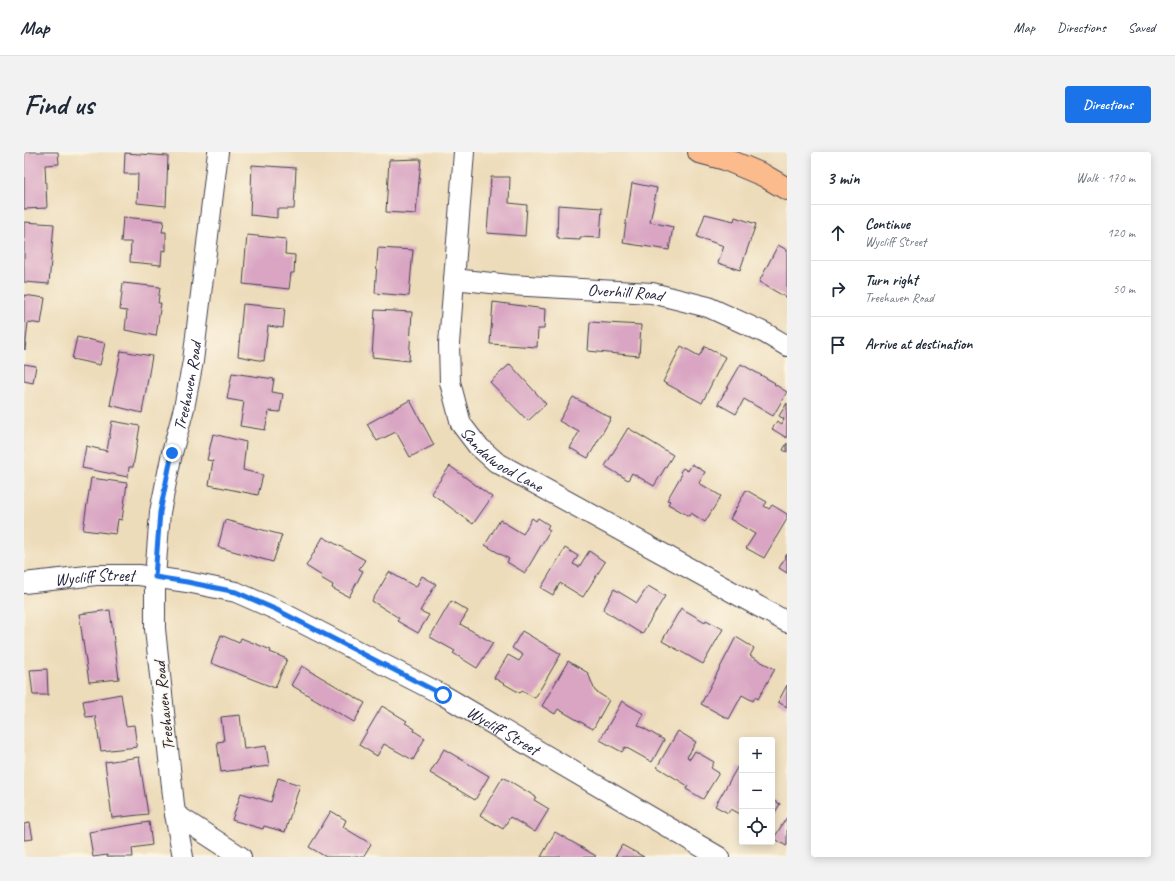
<!DOCTYPE html>
<html lang="en">
<head>
<meta charset="utf-8">
<style>
	:root { --surface:#fff; --page:#f2f2f3; --text:#1f2937; --muted:#747a83; --line:#e0e1e3; --accent:#1a73e8 }
	body { margin:0; font-family:Caveat,sans-serif; background:var(--page); color:var(--text) }
	.controls { position:absolute; right:12px; bottom:12px; display:grid; overflow:hidden; border-radius:4px; box-shadow:0 2px 10px #0003 }
	.controls button { width:36px; height:36px; display:grid; place-items:center; padding:0; border:0; border-bottom:1px solid var(--line); background:var(--surface); color:var(--text); font:20px sans-serif }
	.stop { position:absolute; width:12px; height:12px; margin:-9px; border:3px solid #1a73e8; border-radius:50%; background:#fff }
	.stop.end { background:#1a73e8; border-color:#fff; box-shadow:0 1px 4px #0008 }
	.list { margin:0; padding:0; list-style:none }
	h2 { display:flex; justify-content:space-between; align-items:center; height:52px; margin:0; padding:0 16px; font-size:17px }
	h2 small { font-size:13px; font-weight:400; color:var(--muted) }
	.list li { display:grid; grid-template-columns:26px 1fr auto; gap:12px; align-items:center; box-sizing:border-box; height:56px; padding:0 16px; border-top:1px solid var(--line) }
	.list b { display:block; font-size:15px; white-space:nowrap }
	.list p { margin:0; font-size:13px; white-space:nowrap; color:var(--muted) }
	.list em { font-size:13px; font-style:normal; color:var(--muted) }
	.icon { flex:none; width:22px; height:22px; fill:none; stroke:currentColor; stroke-width:2; stroke-linecap:round; stroke-linejoin:round }
	.map { position:relative; flex:none; width:763px; height:705px; overflow:hidden; border-radius:4px }
	header { display:flex; align-items:center; gap:24px; box-sizing:border-box; height:56px; padding:0 20px; background:var(--surface); border-bottom:1px solid var(--line) }
	header strong { font-size:19px }
	nav { display:flex; gap:22px; margin-inline-start:auto; font-size:14px }
	.intro { display:flex; align-items:center; justify-content:space-between; box-sizing:border-box; height:96px; padding:0 24px }
	h1 { margin:0; font-size:28px }
	.button { padding:10px 18px; border-radius:4px; background:var(--accent); color:#fff; font-size:14px; font-weight:700 }
	main { display:flex; gap:24px; padding:0 24px }
	aside { flex:1; background:var(--surface); border-radius:4px; box-shadow:0 2px 10px #0003 }
	.map>svg:first-child { display:block }
</style>
</head>
<body>
<header>
<strong>Map</strong>
<nav><a>Map</a><a>Directions</a><a>Saved</a></nav>
</header>
<div class="intro"><h1>Find us</h1><a class="button">Directions</a></div>
<main>
<div class="map">
<svg width="763" height="705" viewBox="0 0 763 705">
	<rect width="100%" height="100%" fill="#fcf5e5"/>
	<filter id="ink" filterUnits="userSpaceOnUse"><feTurbulence type="fractalNoise" baseFrequency=".025" numOctaves="2"/><feDisplacementMap in="SourceGraphic" scale="8" xChannelSelector="R" yChannelSelector="G"/><feConvolveMatrix kernelMatrix="1 2 1 2 8 2 1 2 1" color-interpolation-filters="sRGB"/></filter>
	<filter id="wash" filterUnits="userSpaceOnUse"><feTurbulence type="fractalNoise" baseFrequency=".012" numOctaves="4" result="noise"/><feDisplacementMap in="SourceGraphic" scale="16" xChannelSelector="R" yChannelSelector="G"/><feGaussianBlur stdDeviation="0.9" result="paint"/><feColorMatrix in="noise" values="0 0 0 0 0 0 0 0 0 0 0 0 0 0 0 0 0 1.4 0 .05"/><feComposite in="paint" operator="in"/></filter>
	<g filter="url(#wash)">
		<rect width="100%" height="100%" fill="#eddcba"/>
		<g id="blocks">
			<g fill="#d9a5c3">
				<path d="M0,0H34L35,12L21,13L23,56L0,57Z"/>
				<path d="M101,1L144,4L142,54L113,51L114,22H100Z"/>
				<path d="M397,7L392,62L362,60L365,8Z"/>
				<path d="M228,13L272,16L270,57H253V66L226,63Z"/>
				<path d="M467,25H486L485,51L503,53L501,84L463,81Z"/>
				<path d="M608,31L633,36L626,70L649,75L645,98L599,91Z"/>
				<path d="M534,53L578,56L576,86L556,85V88L535,87V85H533Z"/>
				<path d="M681,62L710,69L711,65L732,72L716,118L694,111L700,94L673,85Z"/>
				<path d="M99,65L140,69L138,80H142V99L138,98L137,113L106,110L107,90H97Z"/>
				<path d="M0,70L30,72L25,132L0,130Z"/>
				<path d="M223,83L262,87L261,102L271,103L270,121H267L265,137L219,132Z"/>
				<path d="M754,93L763,98V146L735,130Z"/>
				<path d="M354,96L389,98L385,144L351,141Z"/>
				<path d="M99,131L136,135L134,151H137L132,184L101,178L103,159L96,158Z"/>
				<path d="M0,143L21,146L17,172L4,170L1,198L0,197Z"/>
				<path d="M469,150L521,157L520,177H514L513,195L466,192Z"/>
				<path d="M219,152L261,156L259,176L244,174L240,209L214,204Z"/>
				<path d="M351,158L388,160L385,209L348,205Z"/>
				<path d="M566,170L617,173L615,204L564,199Z"/>
				<path d="M53,185L81,191L76,213L48,207Z"/>
				<path d="M657,194L675,204L681,194L701,205L678,251L639,230Z"/>
				<path d="M97,199L128,204L118,261L86,253Z"/>
				<path d="M0,212L12,214L9,231L0,229Z"/>
				<path d="M486,212L522,252L504,269L466,230Z"/>
				<path d="M717,212L751,231L750,232L763,240L749,264L720,247L712,262L694,252Z"/>
				<path d="M208,221L250,227L248,240L259,242L256,260L245,259L241,278L216,274L220,250L203,247Z"/>
				<path d="M549,245L587,266L564,306L546,296L555,280L535,269Z"/>
				<path d="M386,248L410,293L386,305L372,280L353,289L343,272Z"/>
				<path d="M763,251V286L748,277L753,269L758,272L760,267L755,264Z"/>
				<path d="M88,269L116,274L109,315H105L104,325L58,316L62,294L83,299Z"/>
				<path d="M604,276L649,303L630,334L608,321L604,328L581,314Z"/>
				<path d="M189,282L222,290L219,318L239,323L234,343L185,333L189,309L183,308Z"/>
				<path d="M763,291V300L759,298Z"/>
				<path d="M668,312L681,320L675,331L697,344L681,370L667,361L665,364L644,352L646,349L643,348L658,322L656,320L659,316L664,319Z"/>
				<path d="M426,314L468,345L449,372L407,341Z"/>
				<path d="M67,326L103,331L98,368L94,367L92,382L59,378Z"/>
				<path d="M722,338L743,350L740,354L745,357L748,353L763,362V367L740,406L722,396L731,382L706,367Z"/>
				<path d="M508,366L512,369L514,366L525,373L523,376L526,378L501,421L483,410L485,407L461,393L476,368L499,382Z"/>
				<path d="M201,368L258,383L249,410L194,395Z"/>
				<path d="M299,385L341,408L335,417L339,419L325,445L308,436L309,433L297,426L298,424L282,414Z"/>
				<path d="M541,396L554,404L549,412L555,415L565,399L581,410L559,445L536,431L529,443L517,436Z"/>
				<path d="M763,402V421L755,416Z"/>
				<path d="M365,420L392,435L398,424L412,432L396,459L405,463L394,481L373,469L375,466L348,449Z"/>
				<path d="M624,434L641,444L618,482L579,458L590,437L613,451Z"/>
				<path d="M427,449L444,459L436,472L469,491L453,516L429,501L431,499L406,485Z"/>
				<path d="M657,456L681,470L682,468L699,477L679,512L638,489Z"/>
				<path d="M86,458L95,527L65,530L55,462Z"/>
				<path d="M498,479L537,502L511,546L498,539L496,541L470,526L484,503L495,509L499,503L488,496Z"/>
				<path d="M197,483L215,491L217,486L247,498L246,500L263,507L251,536L187,511Z"/>
				<path d="M712,485L730,496L726,504L751,517L734,547L731,545L729,549L718,543L705,567L677,552Z"/>
				<path d="M544,509L564,521L571,539L585,548L569,577L534,557L531,562L518,554Z"/>
				<path d="M278,514L341,551L330,570L267,533Z"/>
				<path d="M23,517L24,543H9L6,518Z"/>
				<path d="M763,533V555L754,550Z"/>
				<path d="M97,542L102,574L110,573L113,595L77,599L71,564L62,565L59,549Z"/>
				<path d="M598,549L620,562L614,573L640,588L628,610L601,595L598,600L576,588Z"/>
				<path d="M358,554L383,569L381,571L391,577L390,579L401,586L389,608L360,592L353,604L335,593Z"/>
				<path d="M216,563L220,597L242,594L245,614L197,620L193,590L200,589L197,565Z"/>
				<path d="M654,579L672,590L663,605L666,607L671,599L690,610L687,616L695,621L679,647L662,637L664,634L633,615Z"/>
				<path d="M420,597L465,624L451,648L406,621Z"/>
				<path d="M115,605L124,662L88,666L81,610Z"/>
				<path d="M714,614L718,616V663L707,657L704,661L691,654Z"/>
				<path d="M479,625L512,645L510,648L525,657L511,680L486,665L479,677L456,663Z"/>
				<path d="M254,626L276,633L261,680L240,674L239,677L208,668L217,641L247,650Z"/>
				<path d="M748,648L756,652L748,665Z"/>
				<path d="M307,659L322,668L319,675L347,692L339,705H302L285,695Z"/>
				<path d="M763,665V693L762,694L750,686Z"/>
				<path d="M125,670L128,693L108,696L109,705H83V703L69,705L65,680Z"/>
				<path d="M6,671L9,687L0,688V672Z"/>
				<path d="M531,680L572,704L571,705H517Z"/>
				<path d="M598,693L620,705H591Z"/>
			</g>
		</g>
	</g>
	<g filter="url(#ink)">
		<use href="#blocks" fill-opacity="0" stroke="#403e4e" stroke-width="1"/>
		<g fill="none" stroke-linecap="round" stroke-linejoin="round">
			<g stroke="#403e4e" stroke-width="22">
				<g id="minor">
					<path id="s1" d="M440,0L425,192L426,230L437,272L453,293L472,310L763,470"/>
					<path id="s2" d="M430,127L486,133L628,141L684,155L741,181L763,194"/>
					<path id="s3" d="M0,431L72,423H115L163,430L212,440L253,458L419,543L695,705"/>
					<path d="M151,662L217,705"/>
					<path id="s4" d="M159,705L151,662L131,477V425L136,360L148,301L160,256L169,209L194,0"/>
				</g>
			</g>
			<g stroke="#403e4e" stroke-width="24">
				<path id="major" d="M675,0L701,7L739,23L763,37"/>
			</g>
			<use href="#minor" stroke="#fff" stroke-width="20"/>
			<use href="#major" stroke="#fbbb8c" stroke-width="22"/>
		</g>
	</g>
	<g fill="none" stroke-linecap="round" stroke-linejoin="round" filter="url(#ink)">
		<path stroke="#1a73e8" stroke-width="5" d="M148,301L136,360L131,425L163,430L212,440L253,458L419,543"/>
	</g>
	<g text-anchor="middle" dominant-baseline="central" stroke-width="3" stroke-linejoin="round" paint-order="stroke">
		<g font-size="17" fill="#22223b" stroke="#fcf5e5">
			<text stroke="none"><textPath href="#s2" startOffset="172">Overhill Road</textPath></text>
			<text stroke="none"><textPath href="#s4" startOffset="476">Treehaven Road</textPath></text>
			<text stroke="none"><textPath href="#s1" startOffset="329">Sandalwood Lane</textPath></text>
			<text stroke="none"><textPath href="#s3" startOffset="71">Wycliff Street</textPath></text>
			<text transform="translate(140 554) rotate(-96)">Treehaven Road</text>
			<text stroke="none"><textPath href="#s3" startOffset="515">Wycliff Street</textPath></text>
		</g>
	</g>
</svg>
<div class="controls">
<button>+</button>
<button>−</button>
<button><svg class="icon" aria-label="locate" viewBox="0 0 24 24"><circle cx="12" cy="12" r="6"/><path d="M12 2v4M12 18v4M2 12h4M18 12h4"/></svg></button>
</div>
<div class="stop" style="left:419px;top:543px"></div>
<div class="stop end" style="left:148px;top:301px"></div>
</div>
<aside>
<h2>3 min<small>Walk · 170 m</small></h2>
<ul class="list">
<li><svg class="icon" aria-label="ahead" viewBox="0 0 24 24"><path d="M12 20V5M6 11l6-6 6 6"/></svg><div><b>Continue</b><p>Wycliff Street</p></div><em>120 m</em></li>
<li><svg class="icon" aria-label="right" viewBox="0 0 24 24"><path d="M7 20v-9h11M14 6l5 5-5 5"/></svg><div><b>Turn right</b><p>Treehaven Road</p></div><em>50 m</em></li>
<li><svg class="icon" aria-label="arrive" viewBox="0 0 24 24"><path d="M6 21V4h12l-3 4 3 4H6"/></svg><div><b>Arrive at destination</b></div></li>
</ul>
</aside>
</main>
</body>
</html>
